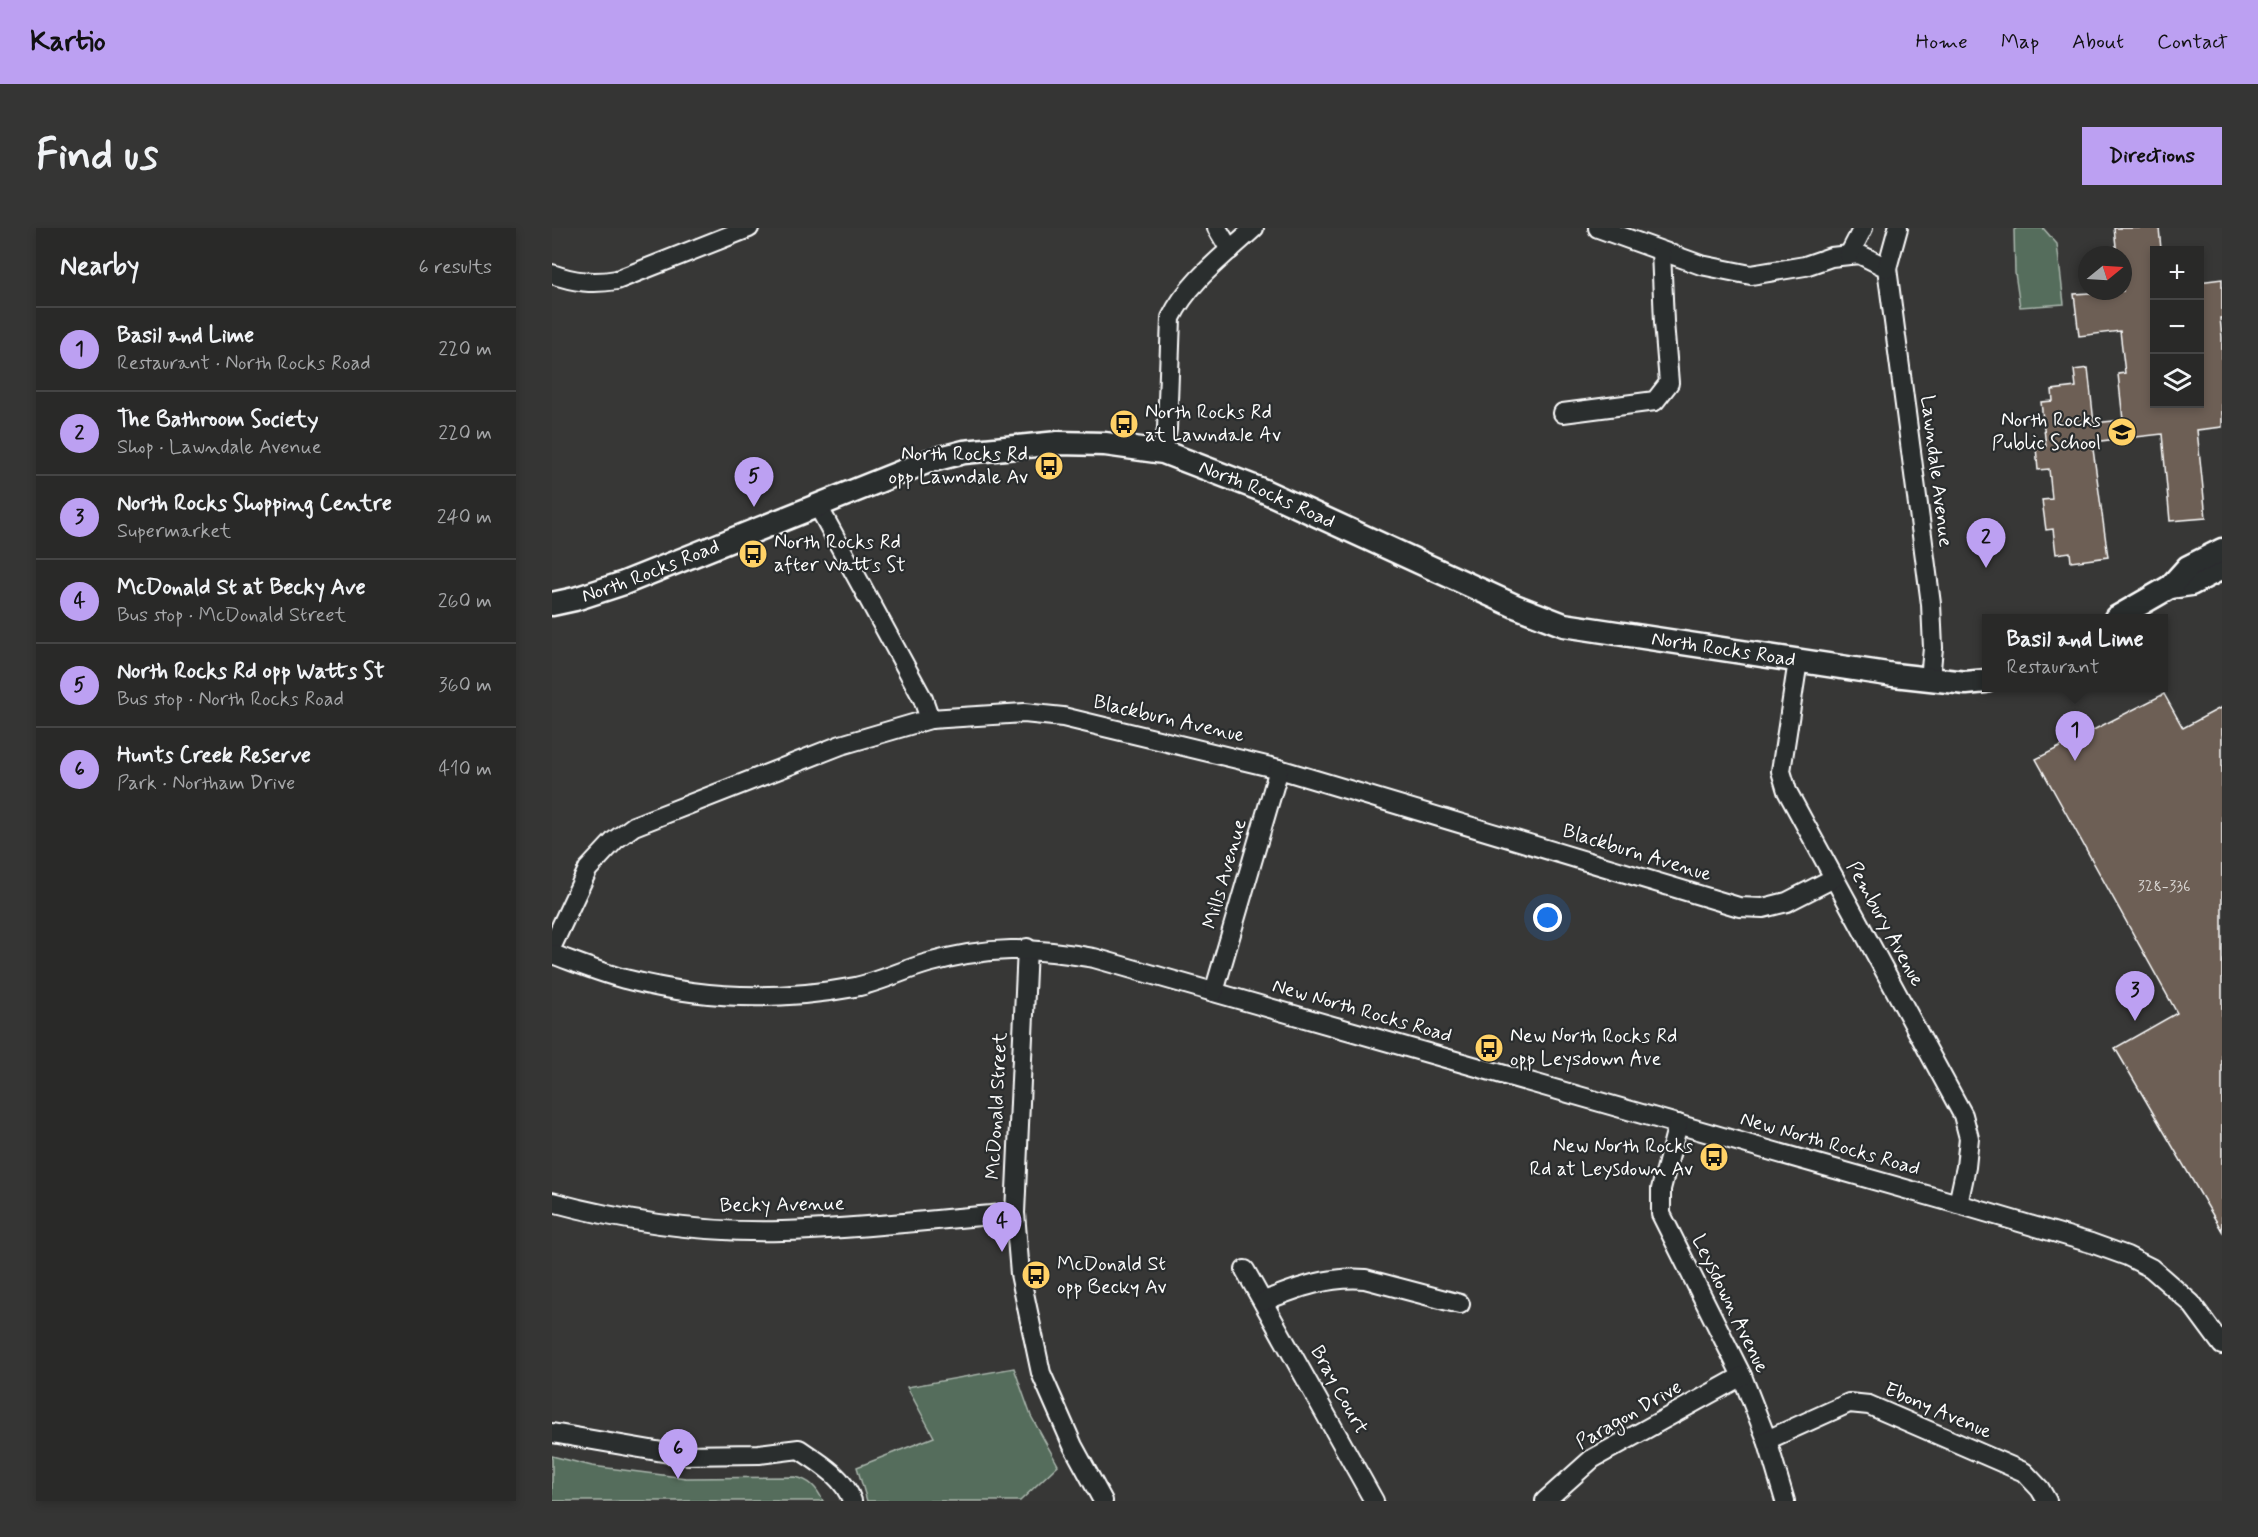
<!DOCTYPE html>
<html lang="en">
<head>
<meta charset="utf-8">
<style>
	:root { --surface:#292928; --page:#353534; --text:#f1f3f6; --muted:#a5a6a8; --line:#454545; --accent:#bca0f2 }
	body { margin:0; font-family:Mynerve,sans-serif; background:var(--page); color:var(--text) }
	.controls { position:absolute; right:18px; top:18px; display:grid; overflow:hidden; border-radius:0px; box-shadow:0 3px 9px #0003 }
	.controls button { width:54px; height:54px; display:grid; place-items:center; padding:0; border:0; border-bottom:2px solid var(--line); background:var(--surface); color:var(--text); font:30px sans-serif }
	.compass { position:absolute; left:1526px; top:18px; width:54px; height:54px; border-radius:50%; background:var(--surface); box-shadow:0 3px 9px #0003; rotate:72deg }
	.you { position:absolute; left:996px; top:690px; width:21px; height:21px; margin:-15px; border:4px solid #fff; border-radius:50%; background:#1a73e8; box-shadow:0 0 0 9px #1a73e833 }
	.badge { display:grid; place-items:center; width:39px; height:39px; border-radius:50%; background:var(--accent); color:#111; font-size:20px; font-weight:700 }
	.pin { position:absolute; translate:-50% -50px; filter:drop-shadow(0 2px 3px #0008) }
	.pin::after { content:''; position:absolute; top:32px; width:21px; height:18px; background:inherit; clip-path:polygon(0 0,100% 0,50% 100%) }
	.popup { position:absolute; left:1430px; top:386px; width:186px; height:78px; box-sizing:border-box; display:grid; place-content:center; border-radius:0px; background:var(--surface); filter:drop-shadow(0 2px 4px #0005); font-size:20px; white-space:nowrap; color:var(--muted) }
	.popup b { font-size:22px; color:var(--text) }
	.popup::after { content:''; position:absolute; left:50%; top:100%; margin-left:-12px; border:12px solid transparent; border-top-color:var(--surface) }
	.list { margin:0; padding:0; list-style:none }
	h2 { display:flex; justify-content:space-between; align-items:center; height:78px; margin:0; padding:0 24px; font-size:26px }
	h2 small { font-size:20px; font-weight:400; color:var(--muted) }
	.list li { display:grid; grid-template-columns:39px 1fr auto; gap:18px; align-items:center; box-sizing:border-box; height:84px; padding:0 24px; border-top:2px solid var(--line) }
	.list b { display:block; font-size:22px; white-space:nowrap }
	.list p { margin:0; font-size:20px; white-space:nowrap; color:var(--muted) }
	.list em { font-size:20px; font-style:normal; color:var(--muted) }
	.icon { flex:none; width:33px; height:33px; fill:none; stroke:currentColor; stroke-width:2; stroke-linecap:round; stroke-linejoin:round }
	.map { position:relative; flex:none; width:1670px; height:1273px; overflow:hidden; border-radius:0px }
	header { display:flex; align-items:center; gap:36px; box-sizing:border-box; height:84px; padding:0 30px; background:var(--accent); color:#111 }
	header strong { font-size:28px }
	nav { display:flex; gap:33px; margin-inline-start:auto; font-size:21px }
	.intro { display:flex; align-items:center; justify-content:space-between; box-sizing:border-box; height:144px; padding:0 36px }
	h1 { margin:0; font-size:42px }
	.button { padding:15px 27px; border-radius:0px; background:var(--accent); color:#111; font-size:21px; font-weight:700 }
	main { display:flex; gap:36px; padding:0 36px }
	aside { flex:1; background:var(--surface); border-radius:0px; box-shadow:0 3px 9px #0003 }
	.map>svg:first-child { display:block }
</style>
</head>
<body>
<header>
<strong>Kartio</strong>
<nav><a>Home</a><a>Map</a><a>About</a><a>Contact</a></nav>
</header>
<div class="intro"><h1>Find us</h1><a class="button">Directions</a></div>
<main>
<aside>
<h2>Nearby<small>6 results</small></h2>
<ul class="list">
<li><span class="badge">1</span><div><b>Basil and Lime</b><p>Restaurant · North Rocks Road</p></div><em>220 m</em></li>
<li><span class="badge">2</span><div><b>The Bathroom Society</b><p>Shop · Lawndale Avenue</p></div><em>220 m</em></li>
<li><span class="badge">3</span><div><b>North Rocks Shopping Centre</b><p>Supermarket</p></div><em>240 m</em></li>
<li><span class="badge">4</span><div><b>McDonald St at Becky Ave</b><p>Bus stop · McDonald Street</p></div><em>260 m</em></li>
<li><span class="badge">5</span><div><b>North Rocks Rd opp Watts St</b><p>Bus stop · North Rocks Road</p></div><em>360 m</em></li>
<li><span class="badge">6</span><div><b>Hunts Creek Reserve</b><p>Park · Northam Drive</p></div><em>410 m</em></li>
</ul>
</aside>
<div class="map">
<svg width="1670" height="1273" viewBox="0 0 1670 1273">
	<rect width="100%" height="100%" fill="#373736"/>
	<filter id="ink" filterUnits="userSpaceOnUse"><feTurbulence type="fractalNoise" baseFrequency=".0167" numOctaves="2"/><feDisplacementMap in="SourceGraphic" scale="12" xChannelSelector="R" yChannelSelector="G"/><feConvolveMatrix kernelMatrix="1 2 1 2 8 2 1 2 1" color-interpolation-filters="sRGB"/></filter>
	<g filter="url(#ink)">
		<g fill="#546d5b" stroke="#aab6ad" stroke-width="1.5">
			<path d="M1465,0H1491L1505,16L1512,76L1468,79L1463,45L1462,2Z"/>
			<path d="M462,1140L479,1188L506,1237L468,1273H315L305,1239L382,1209L355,1159Z"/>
			<path d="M0,1228L40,1238L134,1250L243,1249C258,1252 265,1260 271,1273H0Z"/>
		</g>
		<g fill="#6d5f54" stroke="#fff" stroke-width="1.5">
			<path d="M1562,0H1607L1609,21L1602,22V176H1647V54L1670,51V90H1668L1670,109V199L1645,202L1654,290L1618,293L1610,206L1540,214L1556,329L1519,334L1518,324L1504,326L1501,301L1494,302L1490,272L1500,271L1497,241L1486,242L1484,219L1494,218L1489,174L1501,173L1500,162L1524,159L1522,142L1536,140L1542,195L1571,192L1566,146L1573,145L1568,103L1527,108L1522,66L1571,63V26L1565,27Z"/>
			<path d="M1612,466L1631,500L1670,479V1003L1563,820L1625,785L1484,531Z"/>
		</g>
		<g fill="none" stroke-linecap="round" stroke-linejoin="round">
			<g stroke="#fff" stroke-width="22">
				<g id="minor">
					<path d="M665,0L678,22"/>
					<path d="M1046,0L1149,37L1199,47L1253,38L1279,29L1307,26L1335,40L1379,376L1381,420L1378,451"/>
					<path d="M1297,27L1311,0"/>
					<path d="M1335,40L1346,0"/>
					<path d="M0,46C22,54 41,56 65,52L197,0"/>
					<path d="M1011,185L1103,173L1117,155L1112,94L1109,23"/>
					<path d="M611,224L615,201L619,90C636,54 673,27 702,0"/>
					<path d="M266,278L371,471L378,491"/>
					<path d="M1246,433L1229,543L1235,563L1411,887L1417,910L1414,939L1406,976"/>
					<path d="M0,718L36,641L63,612L82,598L289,517L378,491L472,485L511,489L727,541L1187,679L1211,680L1235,674L1282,650"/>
					<path d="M475,720L463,985L468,1046L489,1145L521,1218L551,1273"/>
					<path d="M0,726C25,735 51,746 77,752C151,771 228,773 303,759C328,754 351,742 376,735C436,718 481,719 542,730L1406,976L1539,1015L1575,1028L1599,1040L1639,1075L1670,1117"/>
					<path d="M662,764L727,541"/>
					<path d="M1126,896L1109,961V986L1190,1148L1215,1212L1233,1273"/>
					<path d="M0,974C74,994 153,1005 230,1003C308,1001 385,991 463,985"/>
					<path d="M693,1042L822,1273"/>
					<path d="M712,1073C745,1060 776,1048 813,1051L908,1076"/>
					<path d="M0,1205L128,1227L207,1226L247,1221C268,1235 292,1249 300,1273"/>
					<path d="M1215,1212L1297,1175L1317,1177L1472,1244L1488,1261L1495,1273"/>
					<path d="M993,1273L1040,1231L1190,1148"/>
				</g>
			</g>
			<g stroke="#fff" stroke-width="27">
				<g id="major">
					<path d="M1618,359L1639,356L1670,340"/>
					<path id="s1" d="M0,376L23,371L72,355L377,233L412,224L506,215L553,216L611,224L710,262L963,378L1012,397L1342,447L1414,455L1434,453"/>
					<path d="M1564,390L1618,359L1636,339L1670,322"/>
				</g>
			</g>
			<use href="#minor" stroke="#2a2d2e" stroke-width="18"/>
			<use href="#major" stroke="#2a2d2e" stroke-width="22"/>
		</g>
	</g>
	<defs>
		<g id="bus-disc" transform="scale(1.5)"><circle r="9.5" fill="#ffd166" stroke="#2a2d2e"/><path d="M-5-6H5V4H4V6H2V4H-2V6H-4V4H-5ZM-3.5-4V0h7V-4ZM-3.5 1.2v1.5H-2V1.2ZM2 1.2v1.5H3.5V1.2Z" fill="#111"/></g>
		<g id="school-disc" transform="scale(1.5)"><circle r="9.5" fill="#ffd166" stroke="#2a2d2e"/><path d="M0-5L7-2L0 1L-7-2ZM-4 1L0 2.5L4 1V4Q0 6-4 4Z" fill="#111"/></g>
	</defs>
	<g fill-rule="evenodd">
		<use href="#bus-disc" x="572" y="196"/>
		<use href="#school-disc" x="1570" y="204"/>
		<use href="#bus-disc" x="497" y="238"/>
		<use href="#bus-disc" x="201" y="326"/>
		<use href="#bus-disc" x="937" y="820"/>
		<use href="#bus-disc" x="1162" y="929"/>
		<use href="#bus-disc" x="484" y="1047"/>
	</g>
	<g text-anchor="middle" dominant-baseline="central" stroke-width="4.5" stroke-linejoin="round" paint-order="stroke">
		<g font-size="16" fill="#dad7d4">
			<text x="1612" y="658">328-336</text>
		</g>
		<g font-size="20" fill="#fff" stroke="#2a2d2e" text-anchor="start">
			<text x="593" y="184">North Rocks Rd<tspan x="593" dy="23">at Lawndale Av</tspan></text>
			<text x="1549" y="192" text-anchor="end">North Rocks<tspan x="1549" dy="23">Public School</tspan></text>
			<text x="476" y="226" text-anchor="end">North Rocks Rd<tspan x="476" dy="23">opp Lawndale Av</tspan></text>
			<text x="222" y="314">North Rocks Rd<tspan x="222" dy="23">after Watts St</tspan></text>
			<text x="958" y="808">New North Rocks Rd<tspan x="958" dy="23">opp Leysdown Ave</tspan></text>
			<text x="1141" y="918" text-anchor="end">New North Rocks<tspan x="1141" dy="23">Rd at Leysdown Av</tspan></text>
			<text x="505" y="1036">McDonald St<tspan x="505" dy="23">opp Becky Av</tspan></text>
		</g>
		<g font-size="20" fill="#fff" stroke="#2a2d2e">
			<text transform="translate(1384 243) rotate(83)">Lawndale Avenue</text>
			<text stroke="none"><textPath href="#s1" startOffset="752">North Rocks Road</textPath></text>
			<text stroke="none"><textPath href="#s1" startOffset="104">North Rocks Road</textPath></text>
			<text stroke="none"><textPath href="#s1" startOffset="1238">North Rocks Road</textPath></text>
			<text transform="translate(617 491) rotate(13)">Blackburn Avenue</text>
			<text transform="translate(1085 625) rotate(17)">Blackburn Avenue</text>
			<text transform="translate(673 646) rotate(-74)">Mills Avenue</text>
			<text transform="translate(1333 696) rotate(61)">Pembury Avenue</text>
			<text transform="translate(810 783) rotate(16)">New North Rocks Road</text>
			<text transform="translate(445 878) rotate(-87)">McDonald Street</text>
			<text transform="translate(1278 916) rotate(16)">New North Rocks Road</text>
			<text transform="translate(230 977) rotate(-1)">Becky Avenue</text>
			<text transform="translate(1178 1076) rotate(64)">Leysdown Avenue</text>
			<text transform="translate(787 1162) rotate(61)">Bray Court</text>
			<text transform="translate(1386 1183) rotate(23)">Ebony Avenue</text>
			<text transform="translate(1077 1187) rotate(-30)">Paragon Drive</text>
		</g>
	</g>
</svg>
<div class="controls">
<button>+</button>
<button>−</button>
<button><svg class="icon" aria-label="layers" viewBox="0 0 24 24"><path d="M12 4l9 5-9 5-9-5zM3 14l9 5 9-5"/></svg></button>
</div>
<svg class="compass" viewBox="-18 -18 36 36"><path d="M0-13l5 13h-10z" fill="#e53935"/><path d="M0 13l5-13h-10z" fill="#a5a6a8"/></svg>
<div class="you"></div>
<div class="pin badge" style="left:1523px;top:533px">1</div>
<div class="popup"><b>Basil and Lime</b>Restaurant</div>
<div class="pin badge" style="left:1434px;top:340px">2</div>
<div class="pin badge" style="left:1583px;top:793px">3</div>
<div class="pin badge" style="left:450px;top:1024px">4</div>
<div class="pin badge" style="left:202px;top:279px">5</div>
<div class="pin badge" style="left:126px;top:1251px">6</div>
</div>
</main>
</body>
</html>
